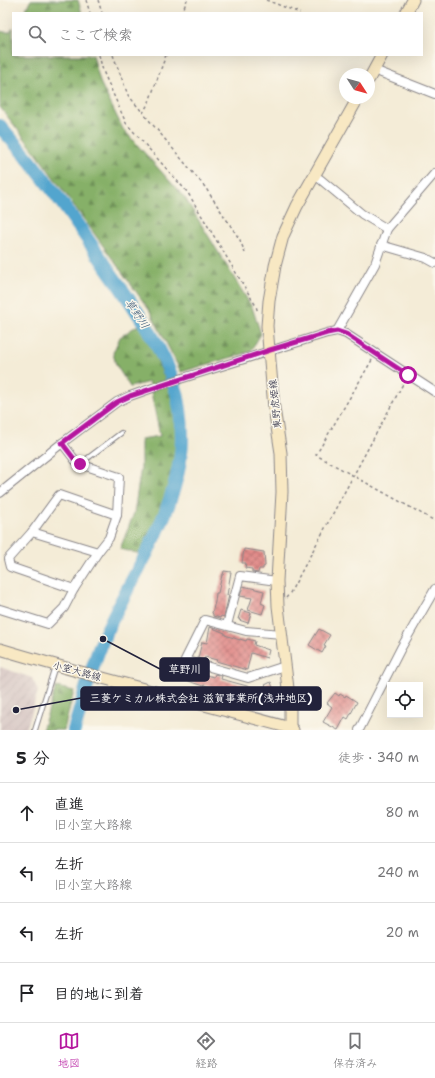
<!DOCTYPE html>
<html lang="ja">
<head>
<meta charset="utf-8">
<style>
	:root { --surface:#fff; --page:#f2f2f2; --text:#202124; --muted:#757577; --line:#e0e0e0; --accent:#b5179e }
	body { margin:0; font-family:"Shantell Sans","Klee One",sans-serif; background:var(--page); color:var(--text) }
	.controls { position:absolute; right:12px; bottom:12px; display:grid; overflow:hidden; border-radius:0px; box-shadow:0 4px 16px #0002 }
	.controls button { width:36px; height:36px; display:grid; place-items:center; padding:0; border:0; border-bottom:1px solid var(--line); background:var(--surface); color:var(--text); font:20px sans-serif }
	.compass { position:absolute; left:339px; top:68px; width:36px; height:36px; border-radius:50%; background:var(--surface); box-shadow:0 4px 16px #0002; rotate:126deg }
	.stop { position:absolute; width:12px; height:12px; margin:-9px; border:3px solid #b5179e; border-radius:50%; background:#fff }
	.stop.end { background:#b5179e; border-color:#fff; box-shadow:0 1px 4px #0008 }
	.list { margin:0; padding:0; list-style:none }
	h2 { display:flex; justify-content:space-between; align-items:center; height:52px; margin:0; padding:0 16px; font-size:17px }
	h2 small { font-size:13px; font-weight:400; color:var(--muted) }
	.list li { display:grid; grid-template-columns:26px 1fr auto; gap:12px; align-items:center; box-sizing:border-box; height:60px; padding:0 16px; border-top:1px solid var(--line) }
	.list b { display:block; font-size:15px; white-space:nowrap }
	.list p { margin:0; font-size:13px; white-space:nowrap; color:var(--muted) }
	.list em { font-size:13px; font-style:normal; color:var(--muted) }
	.icon { flex:none; width:22px; height:22px; fill:none; stroke:currentColor; stroke-width:2; stroke-linecap:round; stroke-linejoin:round }
	.map { position:relative; flex:none; width:435px; height:730px; overflow:hidden }
	.search { position:absolute; background:var(--surface); box-shadow:0 4px 16px #0002; left:12px; right:12px; top:12px; height:44px; display:flex; align-items:center; gap:10px; box-sizing:border-box; padding:0 14px; border-radius:0px; color:var(--muted); font-size:15px }
	.sheet { height:292px; background:var(--surface) }
	nav { display:flex; justify-content:space-around; align-items:center; box-sizing:border-box; height:56px; border-top:1px solid var(--line); background:var(--surface); font-size:11px; color:var(--muted) }
	nav a { display:grid; justify-items:center; gap:2px }
	nav .on { color:var(--accent) }
	.map>svg:first-child { display:block }
</style>
</head>
<body>
<div class="map">
<svg width="435" height="730" viewBox="0 0 435 730">
	<defs>
		<pattern id="industrial-furrows" width="10" height="10" patternUnits="userSpaceOnUse"><rect width="10" height="10" fill="#d1bfbd"/><path d="M-1 1l2-2M0 10L10 0M9 11l2-2" fill="none" stroke="#b3a4a3"/></pattern>
		<pattern id="forest-firs" width="22" height="20" patternUnits="userSpaceOnUse"><rect width="22" height="20" fill="#86b068"/><path d="M5 1l3.5 6h-7zM16 11l3.5 6h-7z" fill="#6d8f57"/></pattern>
		<pattern id="building-cross-hatch" width="8" height="8" patternUnits="userSpaceOnUse"><rect width="8" height="8" fill="#e18b89"/><path d="M0 0l8 8M0 8l8-8" fill="none" stroke="#b67171"/></pattern>
	</defs>
	<rect width="100%" height="100%" fill="#fbf7ec"/>
	<filter id="ink" filterUnits="userSpaceOnUse"><feTurbulence type="fractalNoise" baseFrequency=".025" numOctaves="2"/><feDisplacementMap in="SourceGraphic" scale="8" xChannelSelector="R" yChannelSelector="G"/><feConvolveMatrix kernelMatrix="1 2 1 2 8 2 1 2 1" color-interpolation-filters="sRGB"/></filter>
	<filter id="wash" filterUnits="userSpaceOnUse"><feTurbulence type="fractalNoise" baseFrequency=".012" numOctaves="4" result="noise"/><feDisplacementMap in="SourceGraphic" scale="16" xChannelSelector="R" yChannelSelector="G"/><feGaussianBlur stdDeviation="0.9" result="paint"/><feColorMatrix in="noise" values="0 0 0 0 0 0 0 0 0 0 0 0 0 0 0 0 0 1.4 0 .05"/><feComposite in="paint" operator="in"/></filter>
	<g filter="url(#wash)">
		<rect width="100%" height="100%" fill="#f4ecd7"/>
		<path fill="url(#industrial-furrows)" d="M0,667L32,678L38,691L26,730H0Z"/>
		<g fill="url(#forest-firs)" stroke="#546952">
			<path d="M31,0H78L82,13H23Z"/>
			<path d="M13,28V55H93L100,82L123,129L185,198L252,307L261,334L250,352L181,372L150,311L36,153L0,107V31L4,32H10Z"/>
			<path d="M141,323L173,397L179,447L168,494L145,555L120,549L134,513L141,467V439L160,436L149,382L130,387L116,365L113,353L120,337Z"/>
			<path d="M56,687L74,691L64,730H42Z"/>
		</g>
		<g fill="none" stroke-linecap="round" stroke-linejoin="round">
			<path stroke="#53a5ce" stroke-width="14" d="M0,126C10,138 21,150 31,162C58,196 83,232 107,268C134,306 164,348 177,393C178,398 179,404 180,409C184,438 182,459 174,487C159,541 125,587 103,639C91,668 83,700 74,730"/>
		</g>
		<g id="blocks">
			<g fill="url(#building-cross-hatch)">
				<path d="M244,549L264,552L265,566L263,567V569H259L258,573L252,572V569L245,568L246,563H242Z"/>
				<path d="M224,571L231,572L227,595H229L224,617L221,616L220,618L213,616V614L212,613L215,602L216,593H218L222,575H223Z"/>
				<path d="M243,586L264,591L261,603L265,605L262,614L248,610L252,598L240,596Z"/>
				<path d="M241,610L251,613L248,623L239,620L240,619H238Z"/>
				<path d="M210,627L225,633V635L240,640V639L246,641L247,639L255,641L254,645L269,650L267,658L251,653L247,670L216,661L217,660L205,657L204,660L198,658L202,642L207,643Z"/>
				<path d="M319,629L330,635L324,645L326,646L322,653L309,645Z"/>
				<path d="M182,665L191,668L190,670L214,677L215,674L222,676L221,679L258,689L266,686L265,685L271,682L275,694L258,701L220,691V690L204,685L203,686L194,683L179,677Z"/>
				<path d="M335,693L339,696L340,694L345,697L346,695L357,702L348,719L345,717L338,730L323,722L332,707L327,703Z"/>
			</g>
		</g>
	</g>
	<g filter="url(#ink)">
		<use href="#blocks" fill-opacity="0" stroke="#8b8789" stroke-width="1"/>
		<g fill="none" stroke-linecap="round" stroke-linejoin="round">
			<g stroke="#8b8789" stroke-width="6">
				<g id="lane">
					<path d="M80,464L121,433"/>
					<path d="M35,730L55,666"/>
				</g>
			</g>
			<g stroke="#8b8789" stroke-width="10">
				<g id="street">
					<path d="M374,70L435,94"/>
					<path d="M314,176L320,179L362,214L387,229"/>
					<path d="M381,245L426,258L435,263"/>
					<path d="M337,331L375,264L387,229L435,173"/>
					<path d="M0,493L62,443L117,402L130,396L164,384L327,333L337,331L346,334L435,392"/>
					<path d="M32,532L98,552"/>
					<path d="M74,589L10,567L8,559L32,532L59,495L117,515"/>
					<path d="M0,609L48,624L64,608L74,589L98,552L109,538L117,515L119,477L80,464L75,460L62,443"/>
					<path d="M227,625L240,576L277,581"/>
					<path d="M282,634L246,631L205,620L185,660L248,678L285,666"/>
					<path d="M359,730L401,648L435,589"/>
				</g>
			</g>
			<g stroke="#8b8789" stroke-width="13">
				<g id="secondary">
					<path d="M406,13L413,0"/>
					<path d="M369,79L382,55"/>
					<path d="M0,649C96,678 193,701 290,728L293,730"/>
					<path d="M290,730V705L278,606L277,581L282,492L281,453L274,408L267,326L269,301L275,266L283,236L297,206L358,98"/>
				</g>
			</g>
			<g stroke="#8b8789" stroke-width="1.5" stroke-dasharray="3 3" stroke-linecap="butt">
				<path d="M86,0L90,13"/>
				<path d="M98,0L102,13"/>
				<path d="M266,0L300,13"/>
				<path d="M182,13L187,0"/>
				<path d="M99,55L103,71L126,123L188,193L256,306L258,313"/>
				<path d="M113,55L128,95L143,113"/>
				<path d="M166,55L149,102L143,113L205,187L240,240L245,253"/>
				<path d="M372,360L316,455L435,521"/>
				<path d="M286,598L290,593L404,382"/>
			</g>
			<use href="#lane" stroke="#fff" stroke-width="4"/>
			<use href="#street" stroke="#fff" stroke-width="8"/>
			<use href="#secondary" stroke="#f8e8c3" stroke-width="11"/>
		</g>
	</g>
	<g fill="none" stroke-linecap="round" stroke-linejoin="round" filter="url(#ink)">
		<path stroke="#b5179e" stroke-width="5" d="M80,464L75,460L62,443L117,402L130,396L270,350L327,333L337,331L346,334L408,375"/>
	</g>
	<g text-anchor="middle" dominant-baseline="central" stroke-width="3" stroke-linejoin="round" paint-order="stroke">
		<g font-size="10" fill="#22223b" stroke="#fbf7ec">
			<text transform="translate(275 404) rotate(-96)">東野虎姫線</text>
			<text transform="translate(77 671) rotate(15)">小室大路線</text>
		</g>
		<g font-size="11" font-style="italic" fill="#365676" stroke="#fbf7ec">
			<text transform="translate(137 314) rotate(56)">草野川</text>
		</g>
	</g>
	<path fill="none" stroke="#22223b" stroke-width="1.5" d="M103 639L160 669M16 710L81 698"/>
	<g fill="#22223b" stroke="#fbf7ec" stroke-width="1.5">
		<circle cx="103" cy="639" r="4"/>
		<circle cx="16" cy="710" r="4"/>
	</g>
	<g fill="#22223b" stroke="#22223b" stroke-width="1.5">
		<rect x="160" y="658" width="49" height="23" rx="4"/>
		<rect x="81" y="687" width="240" height="23" rx="4"/>
	</g>
	<g font-size="11" text-anchor="middle" font-weight="bold" fill="#fff">
		<text x="185" y="673">草野川</text>
		<text x="201" y="702">三菱ケミカル株式会社 滋賀事業所(浅井地区)</text>
	</g>
</svg>
<div class="controls">
<button><svg class="icon" aria-label="locate" viewBox="0 0 24 24"><circle cx="12" cy="12" r="6"/><path d="M12 2v4M12 18v4M2 12h4M18 12h4"/></svg></button>
</div>
<svg class="compass" viewBox="-18 -18 36 36"><path d="M0-13l5 13h-10z" fill="#e53935"/><path d="M0 13l5-13h-10z" fill="#757577"/></svg>
<div class="stop" style="left:408px;top:375px"></div>
<div class="stop end" style="left:80px;top:464px"></div>
<div class="search"><svg class="icon" aria-label="search" viewBox="0 0 24 24"><circle cx="10" cy="10" r="6"/><path d="M15 15l6 6"/></svg>ここで検索</div>
</div>
<section class="sheet">
<h2>5 分<small>徒歩 · 340 m</small></h2>
<ul class="list">
<li><svg class="icon" aria-label="ahead" viewBox="0 0 24 24"><path d="M12 20V5M6 11l6-6 6 6"/></svg><div><b>直進</b><p>旧小室大路線</p></div><em>80 m</em></li>
<li><svg class="icon" aria-label="left" viewBox="0 0 24 24"><path d="M17 20v-9H6M10 6l-5 5 5 5"/></svg><div><b>左折</b><p>旧小室大路線</p></div><em>240 m</em></li>
<li><svg class="icon" aria-label="left" viewBox="0 0 24 24"><path d="M17 20v-9H6M10 6l-5 5 5 5"/></svg><div><b>左折</b></div><em>20 m</em></li>
<li><svg class="icon" aria-label="arrive" viewBox="0 0 24 24"><path d="M6 21V4h12l-3 4 3 4H6"/></svg><div><b>目的地に到着</b></div></li>
</ul>
</section>
<nav>
<a class="on"><svg class="icon" aria-label="map" viewBox="0 0 24 24"><path d="M3 6l6-2 6 2 6-2v14l-6 2-6-2-6 2zM9 4v14M15 6v14"/></svg>地図</a>
<a><svg class="icon" aria-label="directions" viewBox="0 0 24 24"><path d="M12 3l9 9-9 9-9-9zM9 14v-3h6M13 9l2 2-2 2"/></svg>経路</a>
<a><svg class="icon" aria-label="saved" viewBox="0 0 24 24"><path d="M7 4h10v16l-5-4-5 4z"/></svg>保存済み</a>
</nav>
</body>
</html>
